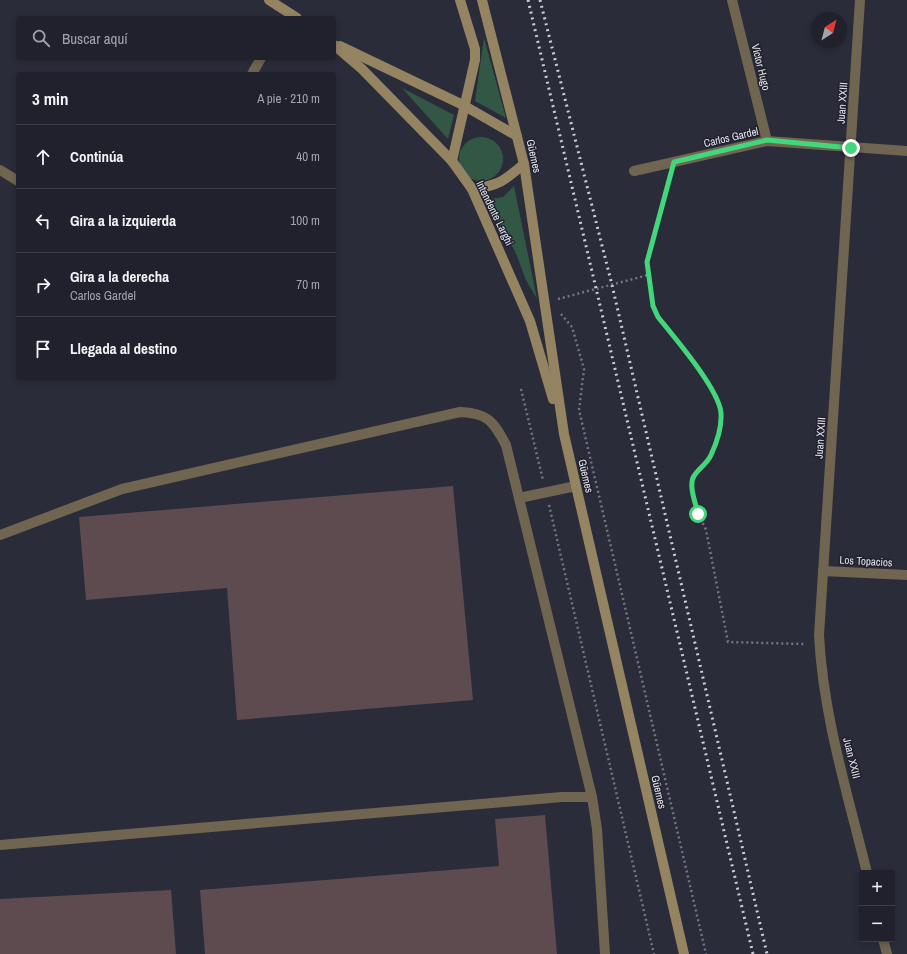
<!DOCTYPE html>
<html lang="es">
<head>
<meta charset="utf-8">
<style>
	:root { --surface:#20212c; --page:#2d2e38; --text:#f1f3f6; --muted:#a2a3a9; --line:#3d3e48 }
	body { margin:0; font-family:"Archivo Narrow",sans-serif; background:var(--page); color:var(--text) }
	.controls { position:absolute; right:12px; bottom:12px; display:grid; overflow:hidden; border-radius:4px; box-shadow:0 2px 6px #0003 }
	.controls button { width:36px; height:36px; display:grid; place-items:center; padding:0; border:0; border-bottom:1px solid var(--line); background:var(--surface); color:var(--text); font:20px sans-serif }
	.compass { position:absolute; left:811px; top:12px; width:36px; height:36px; border-radius:50%; background:var(--surface); box-shadow:0 2px 6px #0003; rotate:36deg }
	.stop { position:absolute; width:12px; height:12px; margin:-9px; border:3px solid #43d77b; border-radius:50%; background:#fff }
	.stop.end { background:#43d77b; border-color:#fff; box-shadow:0 1px 4px #0008 }
	.list { margin:0; padding:0; list-style:none }
	h2 { display:flex; justify-content:space-between; align-items:center; height:52px; margin:0; padding:0 16px; font-size:17px }
	h2 small { font-size:13px; font-weight:400; color:var(--muted) }
	.list li { display:grid; grid-template-columns:26px 1fr auto; gap:12px; align-items:center; box-sizing:border-box; height:64px; padding:0 16px; border-top:1px solid var(--line) }
	.list b { display:block; font-size:15px; white-space:nowrap }
	.list p { margin:0; font-size:13px; white-space:nowrap; color:var(--muted) }
	.list em { font-size:13px; font-style:normal; color:var(--muted) }
	.icon { flex:none; width:22px; height:22px; fill:none; stroke:currentColor; stroke-width:2; stroke-linecap:round; stroke-linejoin:round }
	.map { position:relative; flex:none; width:907px; height:954px; overflow:hidden }
	.search { position:absolute; background:var(--surface); box-shadow:0 2px 6px #0003; left:16px; top:16px; width:320px; height:44px; display:flex; align-items:center; gap:10px; box-sizing:border-box; padding:0 14px; border-radius:4px; color:var(--muted); font-size:15px }
	.panel { position:absolute; background:var(--surface); box-shadow:0 2px 6px #0003; left:16px; top:72px; width:320px; height:308px; border-radius:4px }
	.map>svg:first-child { display:block }
</style>
</head>
<body>
<div class="map">
<svg width="907" height="954" viewBox="0 0 907 954">
	<rect width="100%" height="100%" fill="#2b2c3a"/>
	<g fill="#335745">
		<path d="M484,38L506,118L475,101Z"/>
		<path d="M402,88L454,115L448,139Z"/>
		<circle cx="481" cy="159" r="22"/>
		<path d="M514,186L537,299L526,280L515,251L485,200L503,197Z"/>
	</g>
	<g fill="#5d4b50">
		<path d="M453,486L473,700L237,720L227,588L86,600L79,517Z"/>
		<path d="M545,815L557,954H205L200,890L499,866L495,819Z"/>
		<path d="M171,890L176,954H0V899Z"/>
	</g>
	<g fill="none" stroke-linecap="round" stroke-linejoin="round">
		<g stroke="#747581" stroke-width="2.5" stroke-dasharray="2 3" stroke-linecap="butt">
			<path d="M648,275L653,306L658,317C674,337 719,389 721,413C722,428 717,447 709,460C704,468 693,472 692,481C691,486 695,509 698,514C700,520 704,524 706,530L728,642L804,644"/>
			<path d="M558,299L648,275L647,262L671,176"/>
			<path d="M561,314L572,327L584,369L579,410L706,954"/>
			<path d="M521,389L543,480"/>
			<path d="M549,505L654,954"/>
		</g>
		<g stroke="#706550" stroke-width="10">
			<path d="M519,498L576,486"/>
			<path d="M0,535L122,489L460,412C488,413 493,421 506,445L592,797L597,829L605,954"/>
			<path d="M0,845L562,797H592"/>
		</g>
		<g stroke="#706550" stroke-width="10">
			<path d="M732,0L767,141"/>
			<path d="M860,0L819,635C823,716 848,795 867,873"/>
			<path d="M252,74L261,58"/>
			<path d="M0,170L18,181"/>
			<path d="M634,171L767,141L907,151"/>
			<path d="M823,571L907,575"/>
			<path d="M883,939L887,954"/>
		</g>
		<g stroke="#958462" stroke-width="10">
			<path d="M269,0L297,18"/>
			<path d="M482,0L524,164L564,434L684,954"/>
			<path d="M334,45L362,69L452,161L472,189L530,321L553,399"/>
			<path d="M340,46L463,105L517,136"/>
			<path d="M452,161L475,60V49L460,0"/>
			<path d="M472,189C498,186 504,181 524,164"/>
		</g>
		<g stroke="#cbccd6" stroke-width="3" stroke-dasharray="2 4" stroke-linecap="butt">
			<path d="M528,0L753,954"/>
			<path d="M540,0L612,285L767,954"/>
		</g>
	</g>
	<g fill="none" stroke-linecap="round" stroke-linejoin="round">
		<path stroke="#43d77b" stroke-width="5" d="M698,514C696,504 688,485 694,476C699,468 707,464 711,455C717,442 722,428 721,413C719,389 674,337 658,317L653,306L647,262L674,162L767,140L851,148"/>
	</g>
	<g text-anchor="middle" dominant-baseline="central" stroke-width="3" stroke-linejoin="round" paint-order="stroke">
		<g font-size="11" fill="#e2e3ec" stroke="#22222f">
			<text transform="translate(761 67) rotate(76)">Víctor Hugo</text>
			<text transform="translate(842 103) rotate(-86)">Juan XXIII</text>
			<text transform="translate(731 137) rotate(-13)">Carlos Gardel</text>
			<text transform="translate(534 156) rotate(78)">Güemes</text>
			<text transform="translate(495 213) rotate(64)">Intendente Larghi</text>
			<text transform="translate(820 438) rotate(-86)">Juan XXIII</text>
			<text transform="translate(586 476) rotate(77)">Güemes</text>
			<text transform="translate(866 561) rotate(3)">Los Topacios</text>
			<text transform="translate(852 758) rotate(76)">Juan XXIII</text>
			<text transform="translate(659 792) rotate(77)">Güemes</text>
		</g>
	</g>
</svg>
<div class="controls">
<button>+</button>
<button>−</button>
</div>
<svg class="compass" viewBox="-18 -18 36 36"><path d="M0-13l5 13h-10z" fill="#e53935"/><path d="M0 13l5-13h-10z" fill="#a2a3a9"/></svg>
<div class="stop" style="left:698px;top:514px"></div>
<div class="stop end" style="left:851px;top:148px"></div>
<div class="search"><svg class="icon" aria-label="search" viewBox="0 0 24 24"><circle cx="10" cy="10" r="6"/><path d="M15 15l6 6"/></svg>Buscar aquí</div>
<section class="panel">
<h2>3 min<small>A pie · 210 m</small></h2>
<ul class="list">
<li><svg class="icon" aria-label="ahead" viewBox="0 0 24 24"><path d="M12 20V5M6 11l6-6 6 6"/></svg><div><b>Continúa</b></div><em>40 m</em></li>
<li><svg class="icon" aria-label="left" viewBox="0 0 24 24"><path d="M17 20v-9H6M10 6l-5 5 5 5"/></svg><div><b>Gira a la izquierda</b></div><em>100 m</em></li>
<li><svg class="icon" aria-label="right" viewBox="0 0 24 24"><path d="M7 20v-9h11M14 6l5 5-5 5"/></svg><div><b>Gira a la derecha</b><p>Carlos Gardel</p></div><em>70 m</em></li>
<li><svg class="icon" aria-label="arrive" viewBox="0 0 24 24"><path d="M6 21V4h12l-3 4 3 4H6"/></svg><div><b>Llegada al destino</b></div></li>
</ul>
</section>
</div>
</body>
</html>
